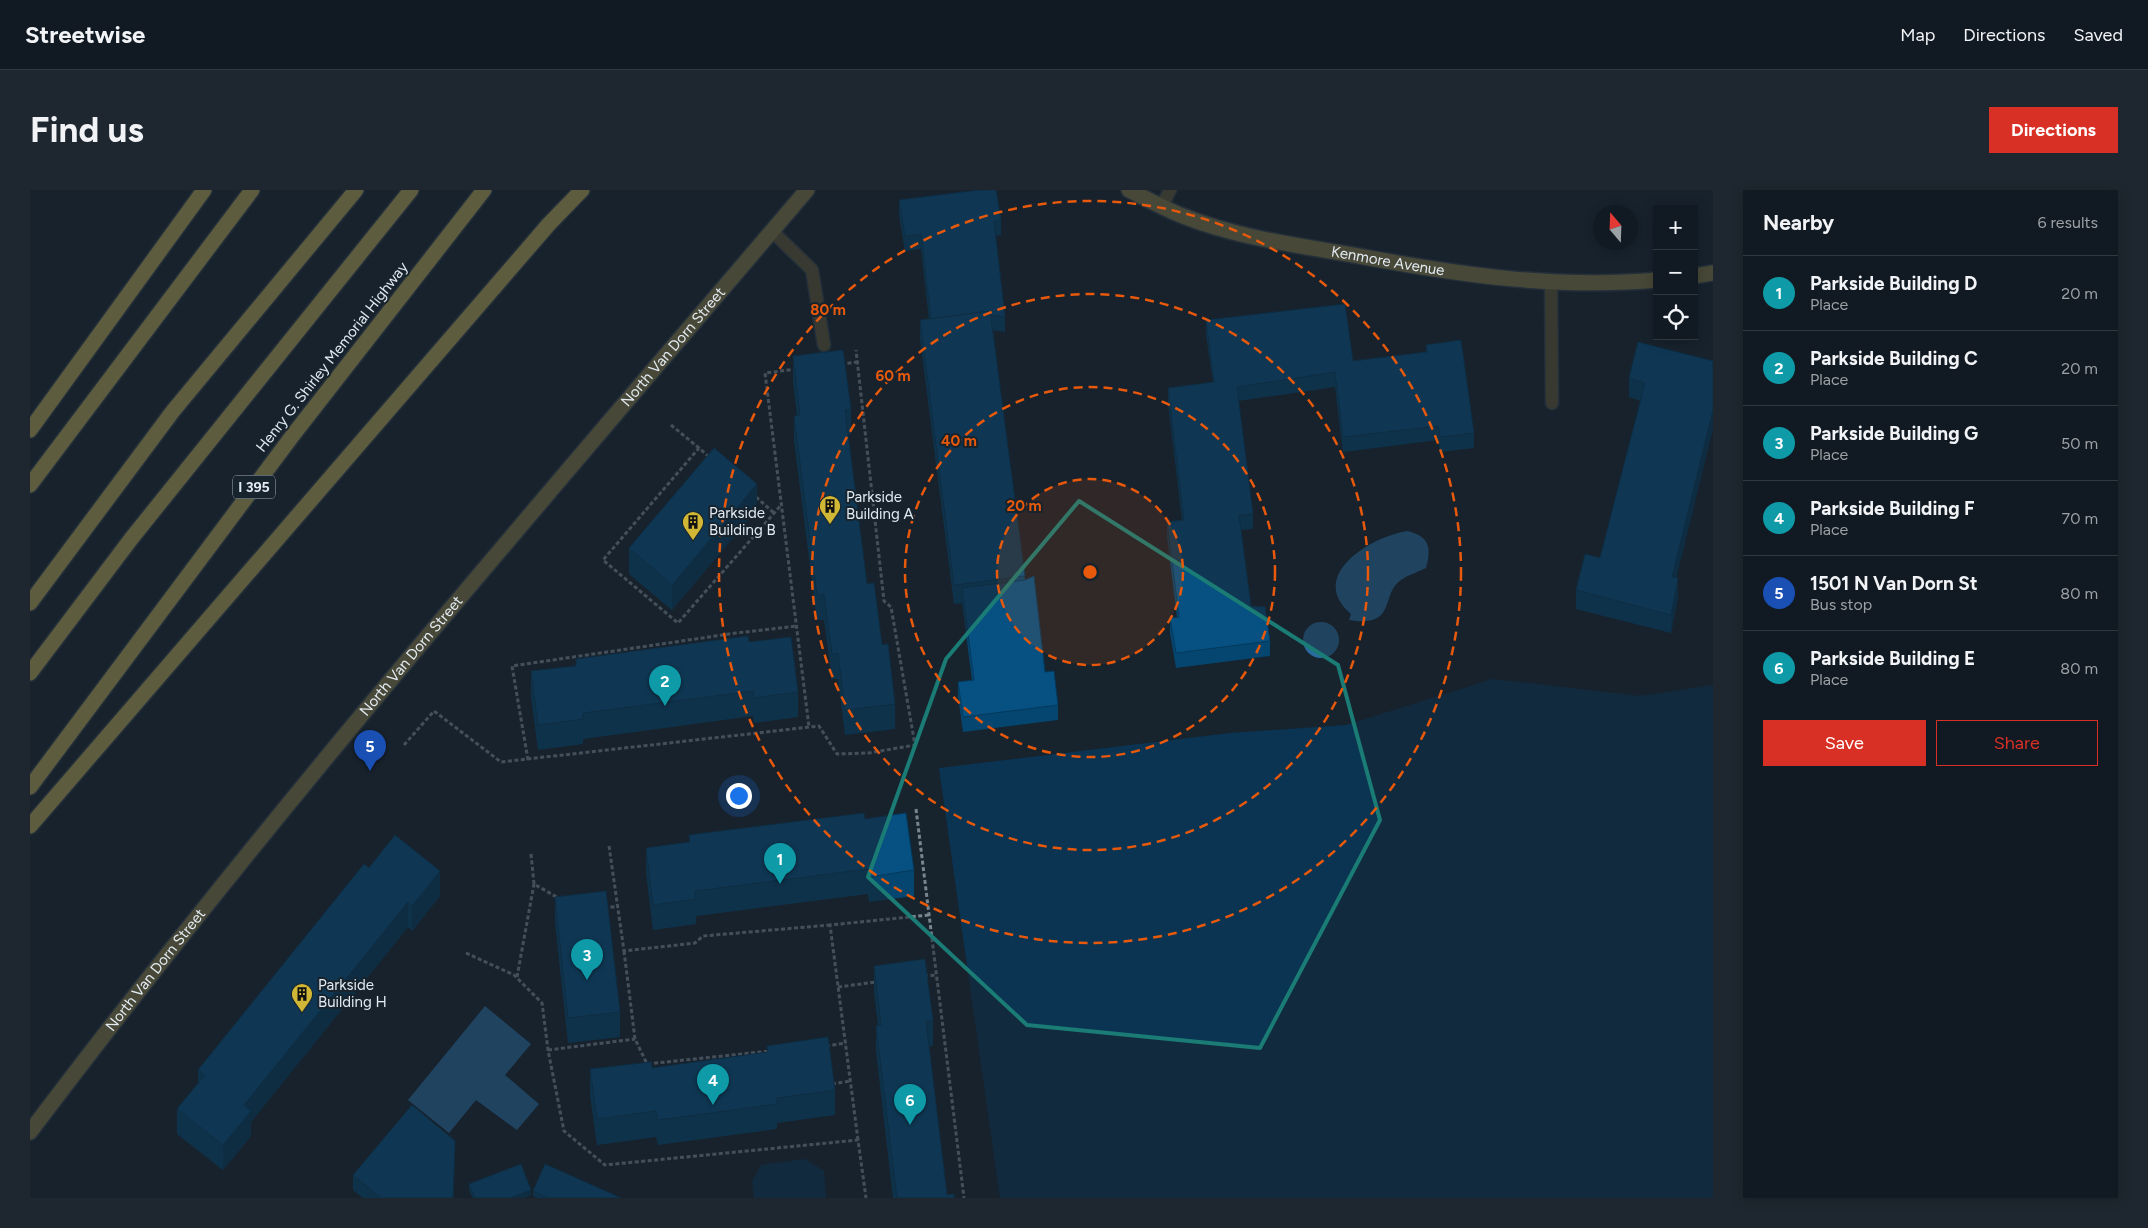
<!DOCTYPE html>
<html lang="en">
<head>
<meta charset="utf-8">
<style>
	:root { --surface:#111a22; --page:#1e272f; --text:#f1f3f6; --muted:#9ca1a5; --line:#303840; --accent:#d93025 }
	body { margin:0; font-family:Figtree,sans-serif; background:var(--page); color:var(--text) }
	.controls { position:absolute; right:15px; top:15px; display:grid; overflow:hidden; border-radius:0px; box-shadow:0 2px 12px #0003 }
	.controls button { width:45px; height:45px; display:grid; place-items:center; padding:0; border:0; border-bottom:1px solid var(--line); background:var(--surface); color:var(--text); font:25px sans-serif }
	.compass { position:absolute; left:1563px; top:15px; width:45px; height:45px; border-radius:50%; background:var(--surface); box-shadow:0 2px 12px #0003; rotate:341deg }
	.you { position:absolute; left:708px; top:605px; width:18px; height:18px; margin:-12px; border:4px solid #fff; border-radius:50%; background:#1a73e8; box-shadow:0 0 0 8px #1a73e833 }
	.badge { display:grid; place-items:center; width:32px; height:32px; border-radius:50%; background:var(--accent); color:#fff; font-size:16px; font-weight:700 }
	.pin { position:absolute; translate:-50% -41px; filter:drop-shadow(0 1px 2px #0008) }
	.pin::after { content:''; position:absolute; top:26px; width:18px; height:15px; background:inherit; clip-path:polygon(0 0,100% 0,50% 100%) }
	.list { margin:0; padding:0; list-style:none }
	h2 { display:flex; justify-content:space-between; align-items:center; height:65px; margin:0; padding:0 20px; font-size:21px }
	h2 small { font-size:16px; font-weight:400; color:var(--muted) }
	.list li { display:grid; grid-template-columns:32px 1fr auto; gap:15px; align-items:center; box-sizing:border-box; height:75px; padding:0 20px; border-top:1px solid var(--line) }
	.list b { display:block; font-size:19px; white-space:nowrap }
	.list p { margin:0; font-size:16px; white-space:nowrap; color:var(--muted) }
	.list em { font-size:16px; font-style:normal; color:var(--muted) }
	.actions { display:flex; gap:10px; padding:15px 20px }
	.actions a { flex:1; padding:11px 0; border:1px solid var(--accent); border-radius:0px; text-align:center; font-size:18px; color:var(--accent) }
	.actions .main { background:var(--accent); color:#fff }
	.icon { flex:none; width:28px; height:28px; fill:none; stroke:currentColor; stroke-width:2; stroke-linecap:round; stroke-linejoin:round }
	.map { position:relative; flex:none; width:1683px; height:1008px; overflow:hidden; border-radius:0px }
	header { display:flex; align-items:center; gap:30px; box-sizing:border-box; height:70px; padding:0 25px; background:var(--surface); border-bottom:1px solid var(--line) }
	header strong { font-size:24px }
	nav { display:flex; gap:28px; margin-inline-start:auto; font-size:18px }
	.intro { display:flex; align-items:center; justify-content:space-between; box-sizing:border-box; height:120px; padding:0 30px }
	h1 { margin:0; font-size:35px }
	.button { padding:12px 22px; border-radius:0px; background:var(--accent); color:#fff; font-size:18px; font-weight:700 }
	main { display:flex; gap:30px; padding:0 30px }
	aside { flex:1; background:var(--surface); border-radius:0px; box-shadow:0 2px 12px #0003 }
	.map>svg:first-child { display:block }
</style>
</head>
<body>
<header>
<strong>Streetwise</strong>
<nav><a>Map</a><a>Directions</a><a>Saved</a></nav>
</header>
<div class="intro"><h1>Find us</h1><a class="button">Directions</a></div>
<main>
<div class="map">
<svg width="1683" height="1008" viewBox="0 0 1683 1008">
	<rect width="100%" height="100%" fill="#17232d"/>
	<g fill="#0b3453">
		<path d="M1463,489L1610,506L1683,495V1008H970L909,578L1200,543L1316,535Z"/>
		<path d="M775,969L794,981L796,1008H724L722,991L731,975Z"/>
	</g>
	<g fill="#2a6b9e">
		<path d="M1378,341C1399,347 1402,357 1396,378C1388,382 1378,385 1371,390C1350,404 1368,438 1319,430L1321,424C1276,385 1342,346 1378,341Z"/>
		<circle cx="1291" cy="450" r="18"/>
		<path d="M455,816L501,854L475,885L509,914L487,940L446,910L419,943L378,910Z"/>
	</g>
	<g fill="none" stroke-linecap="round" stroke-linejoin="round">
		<g stroke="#333f49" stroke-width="15">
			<g id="lane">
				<path d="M1132,16L1140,0"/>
				<path d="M742,41L782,80L794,155"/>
				<path d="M1521,94L1522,213"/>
			</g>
		</g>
		<g stroke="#333f49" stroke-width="18">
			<g id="secondary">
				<path id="s1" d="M1099,0C1117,9 1135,19 1153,26C1211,49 1274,56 1334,67C1432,85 1527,99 1627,90"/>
				<path d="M1664,86L1683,83"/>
				<path id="s2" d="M0,942C245,617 513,310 777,0"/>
			</g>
		</g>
		<g stroke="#333f49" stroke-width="18">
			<g id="highway">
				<path d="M0,240L174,0"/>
				<path d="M0,295L222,0"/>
				<path d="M0,413L143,221L326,0"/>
				<path d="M0,483L101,349L381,0"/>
				<path d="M0,597L263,245L454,0"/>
				<path d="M0,636L519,34L552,0"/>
			</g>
		</g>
		<g stroke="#7b858e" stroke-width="3" stroke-dasharray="4 2.5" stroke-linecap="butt">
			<path d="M811,174L827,172"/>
			<path d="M767,179L735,183L779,537"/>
			<path d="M641,235L669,258"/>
			<path d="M679,267L669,258L573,370L648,433L752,314"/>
			<path d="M726,307L744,323"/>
			<path d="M374,555L404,521L471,572L789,536L807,564L839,563L885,555L861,417L854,411L826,160"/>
			<path d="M498,570L482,476L706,443L767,436"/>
			<path d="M886,619L934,1008"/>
			<path d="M579,656L594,761L665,753L673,746L800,735"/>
			<path d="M501,664L504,694L530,709"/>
			<path d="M574,717H588"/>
			<path d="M594,761L605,849L617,874L740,861"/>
			<path d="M436,763L484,785L512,813L518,860L534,941L575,975L828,950L836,1008"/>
			<path d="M894,786L907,785"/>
			<path d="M487,787L504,694"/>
			<path d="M808,797L846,792"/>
			<path d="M796,856L816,853"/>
			<path d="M518,860L605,849"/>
			<path d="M802,894L820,891"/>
			<path d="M828,950L800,735L899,725"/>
		</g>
		<use href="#lane" stroke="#5f5839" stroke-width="12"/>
		<use href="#secondary" stroke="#817644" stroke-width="15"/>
		<use href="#highway" stroke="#b4a252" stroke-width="15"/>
	</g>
	<g fill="#054670">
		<path d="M869,10L971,30V45L965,46L975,127V142L963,140L995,390L1015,482L1028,515V530L933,542L928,506V492L942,490L932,413L924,414L890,149V130L899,129L891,59L875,61L869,25Z"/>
		<path d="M1176,130L1323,171L1396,162V155L1444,243V258L1410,262L1408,250L1313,262L1305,197L1208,211L1223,324V339L1211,340L1221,416L1240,451V466L1146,478L1140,443V428L1147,427L1137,347V332L1152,330L1138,213V198L1183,192L1176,145Z"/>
		<path d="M1608,152L1646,388L1648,407L1641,443L1546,419V400L1570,368L1611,211L1599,207V188Z"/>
		<path d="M763,166L821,219V244L818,245L837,394L852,455L865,514V539L815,545L808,489H802L794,430H787L764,251V226L767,225L763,192Z"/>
		<path d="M727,319L642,420L599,384V358Z"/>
		<path d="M719,452L768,502V527L724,533L723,526L553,549V554L508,560L501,507V481L546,476V469Z"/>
		<path d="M835,629L884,680V706L839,712L838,704L666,726V734L623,740L616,683V658L659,652V645Z"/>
		<path d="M339,678L410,706L382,741L378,737L221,932V946L193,980L147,944V919L168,893V880Z"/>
		<path d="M525,707L590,822V847L538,853L525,732Z"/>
		<path d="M844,776L903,831V856H899L917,1005L924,1008H863L846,861V836H848L844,801Z"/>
		<path d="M737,856L805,900V925L747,933V939L628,955L626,947L567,955L560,905V879L622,878L737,862Z"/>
		<path d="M425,966L423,1008H333L323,1000V985Z"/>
		<path d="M439,994L501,1005L494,1008H443L439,1000Z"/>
		<path d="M503,1001L591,1008H507L503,1006Z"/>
	</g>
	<g fill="#04395b">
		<path d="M1683,220V239L1642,406V387Z"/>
		<path d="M727,294V319L642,420V395Z"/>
		<path d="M1648,388V407L1641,443V425Z"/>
		<path d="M410,681V706L382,741V716Z"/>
		<path d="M378,712V737L221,932V946L193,980V955L214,915Z"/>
		<path d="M501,1000V1005L494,1008H480Z"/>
	</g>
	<g fill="#065182" stroke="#04395b">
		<path d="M949,0H966L971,30L964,31L975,127L961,125L960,121L901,129L891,44L875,46L869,10Z"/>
		<path d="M1315,114L1323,171L1397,162L1396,155L1431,150L1444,243L1410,247L1408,236L1313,247L1305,182L1207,197L1223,324L1209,325L1221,416L1235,417L1240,451L1146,463L1140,428L1149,427L1137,332L1154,330L1138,198L1184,192L1176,130Z"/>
		<path d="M960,121L995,386L924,395L890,130Z"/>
		<path d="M1608,152L1683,171V220L1642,387L1648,388L1641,425L1546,400L1555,364L1570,368L1615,193L1599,188Z"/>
		<path d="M813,160L821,219L815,220L837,394L844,393L852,455L858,454L865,514L815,520L808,463L802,464L794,404L787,405L764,226L770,225L763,166Z"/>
		<path d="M684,258L727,294L642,395L599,358Z"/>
		<path d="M1004,386L1015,482L1024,481L1028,515L933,527L928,492L944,490L932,398L995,390Z"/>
		<path d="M718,446L719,452L761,447L768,502L724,508L723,501L553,523V529L508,535L501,481L546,476V469Z"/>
		<path d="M834,623L835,629L876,623L884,680L839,687L838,679L665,701L666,709L623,715L616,658L660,652L659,645Z"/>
		<path d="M365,645L410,681L382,716L378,712L214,915L221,921L193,955L147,919L175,885L168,880L334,674L339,678Z"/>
		<path d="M576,701L590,822L538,828L525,707Z"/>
		<path d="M895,769L903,831H896L917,1005L924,1004V1008H867L846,836L851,835L844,776Z"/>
		<path d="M798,847L805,900L747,908V914L628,930L626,921L567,929L560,879L621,872L622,878L738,862L737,856Z"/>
		<path d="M382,915L425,951L423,1008H351L323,985Z"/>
		<path d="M491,974L501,1000L480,1008H445L439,994Z"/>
		<path d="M515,974L591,1008H518L503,1001Z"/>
	</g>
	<path d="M0 0H1683V1008H0ZM1049,311L1308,475L1350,630L1230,858L997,835L838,687L916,469Z" fill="#17232d" fill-opacity=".55" fill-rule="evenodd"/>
	<path fill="none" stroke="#1a7c75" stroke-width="4" stroke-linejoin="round" d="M1049,311L1308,475L1350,630L1230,858L997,835L838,687L916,469Z"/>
	<circle cx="1060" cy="382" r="93" fill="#e8590c" fill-opacity=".12"/>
	<g fill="none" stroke="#e8590c" stroke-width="2.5" stroke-dasharray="9 6">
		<circle cx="1060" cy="382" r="93"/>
		<circle cx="1060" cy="382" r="185"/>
		<circle cx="1060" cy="382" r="278"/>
		<circle cx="1060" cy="382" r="371"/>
	</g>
	<defs>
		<g id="building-pin" transform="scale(1.125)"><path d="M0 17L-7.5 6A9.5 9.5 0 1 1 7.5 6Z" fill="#d1b736" stroke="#17232d"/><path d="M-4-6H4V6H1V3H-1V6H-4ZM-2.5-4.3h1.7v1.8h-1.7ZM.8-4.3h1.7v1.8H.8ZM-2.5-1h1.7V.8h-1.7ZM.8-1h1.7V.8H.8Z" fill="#111"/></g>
	</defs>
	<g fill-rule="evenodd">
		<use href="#building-pin" x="800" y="316"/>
		<use href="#building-pin" x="663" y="332"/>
		<use href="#building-pin" x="272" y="804"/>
	</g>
	<g text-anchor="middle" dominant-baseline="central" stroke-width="4" stroke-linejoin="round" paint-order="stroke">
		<rect fill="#17232d" stroke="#a5aeb7" stroke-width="1" x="203" y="285.5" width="42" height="23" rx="4"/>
		<g font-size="14" font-weight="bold" fill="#e2eaf2">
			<text x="224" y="297">I 395</text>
		</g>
		<g font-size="15" fill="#e2eaf2" stroke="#17232d">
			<text stroke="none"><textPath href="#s1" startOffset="270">Kenmore Avenue</textPath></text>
			<text stroke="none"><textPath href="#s2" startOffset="1015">North Van Dorn Street</textPath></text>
			<text transform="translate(302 167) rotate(-52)">Henry G. Shirley Memorial Highway</text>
			<text stroke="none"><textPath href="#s2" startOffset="610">North Van Dorn Street</textPath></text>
			<text stroke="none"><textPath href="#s2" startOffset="205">North Van Dorn Street</textPath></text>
		</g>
		<g font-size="15" fill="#e2eaf2" stroke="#17232d" text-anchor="start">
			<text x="816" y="307">Parkside<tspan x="816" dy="17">Building A</tspan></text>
			<text x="679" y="323">Parkside<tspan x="679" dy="17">Building B</tspan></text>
			<text x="288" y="795">Parkside<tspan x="288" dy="17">Building H</tspan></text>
		</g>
	</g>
	<circle cx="1060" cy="382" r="8" fill="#e8590c" stroke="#17232d" stroke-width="2.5"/>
	<g font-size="15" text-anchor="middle" font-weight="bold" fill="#e8590c" stroke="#17232d" stroke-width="4" stroke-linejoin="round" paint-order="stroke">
		<text x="798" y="125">80 m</text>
		<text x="863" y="191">60 m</text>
		<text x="929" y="256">40 m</text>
		<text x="994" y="321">20 m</text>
	</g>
</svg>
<div class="controls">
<button>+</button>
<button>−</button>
<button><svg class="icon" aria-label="locate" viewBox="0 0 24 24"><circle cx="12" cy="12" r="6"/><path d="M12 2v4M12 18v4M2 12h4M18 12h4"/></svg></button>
</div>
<svg class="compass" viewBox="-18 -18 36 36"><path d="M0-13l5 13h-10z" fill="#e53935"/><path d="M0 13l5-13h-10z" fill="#9ca1a5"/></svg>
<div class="you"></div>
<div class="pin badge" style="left:750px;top:694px;background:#0f9aa8">1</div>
<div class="pin badge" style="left:635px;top:516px;background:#0f9aa8">2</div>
<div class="pin badge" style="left:557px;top:790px;background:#0f9aa8">3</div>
<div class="pin badge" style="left:683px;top:915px;background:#0f9aa8">4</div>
<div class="pin badge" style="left:340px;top:581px;background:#1a4fb4">5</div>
<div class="pin badge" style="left:880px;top:935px;background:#0f9aa8">6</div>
</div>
<aside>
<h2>Nearby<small>6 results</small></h2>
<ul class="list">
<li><span class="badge" style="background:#0f9aa8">1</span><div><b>Parkside Building D</b><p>Place</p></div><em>20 m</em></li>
<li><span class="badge" style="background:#0f9aa8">2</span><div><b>Parkside Building C</b><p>Place</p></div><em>20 m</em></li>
<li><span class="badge" style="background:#0f9aa8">3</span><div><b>Parkside Building G</b><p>Place</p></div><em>50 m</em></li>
<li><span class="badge" style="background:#0f9aa8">4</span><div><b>Parkside Building F</b><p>Place</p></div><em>70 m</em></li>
<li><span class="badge" style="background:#1a4fb4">5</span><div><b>1501 N Van Dorn St</b><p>Bus stop</p></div><em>80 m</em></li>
<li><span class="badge" style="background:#0f9aa8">6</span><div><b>Parkside Building E</b><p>Place</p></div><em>80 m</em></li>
</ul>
<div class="actions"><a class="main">Save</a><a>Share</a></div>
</aside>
</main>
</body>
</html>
